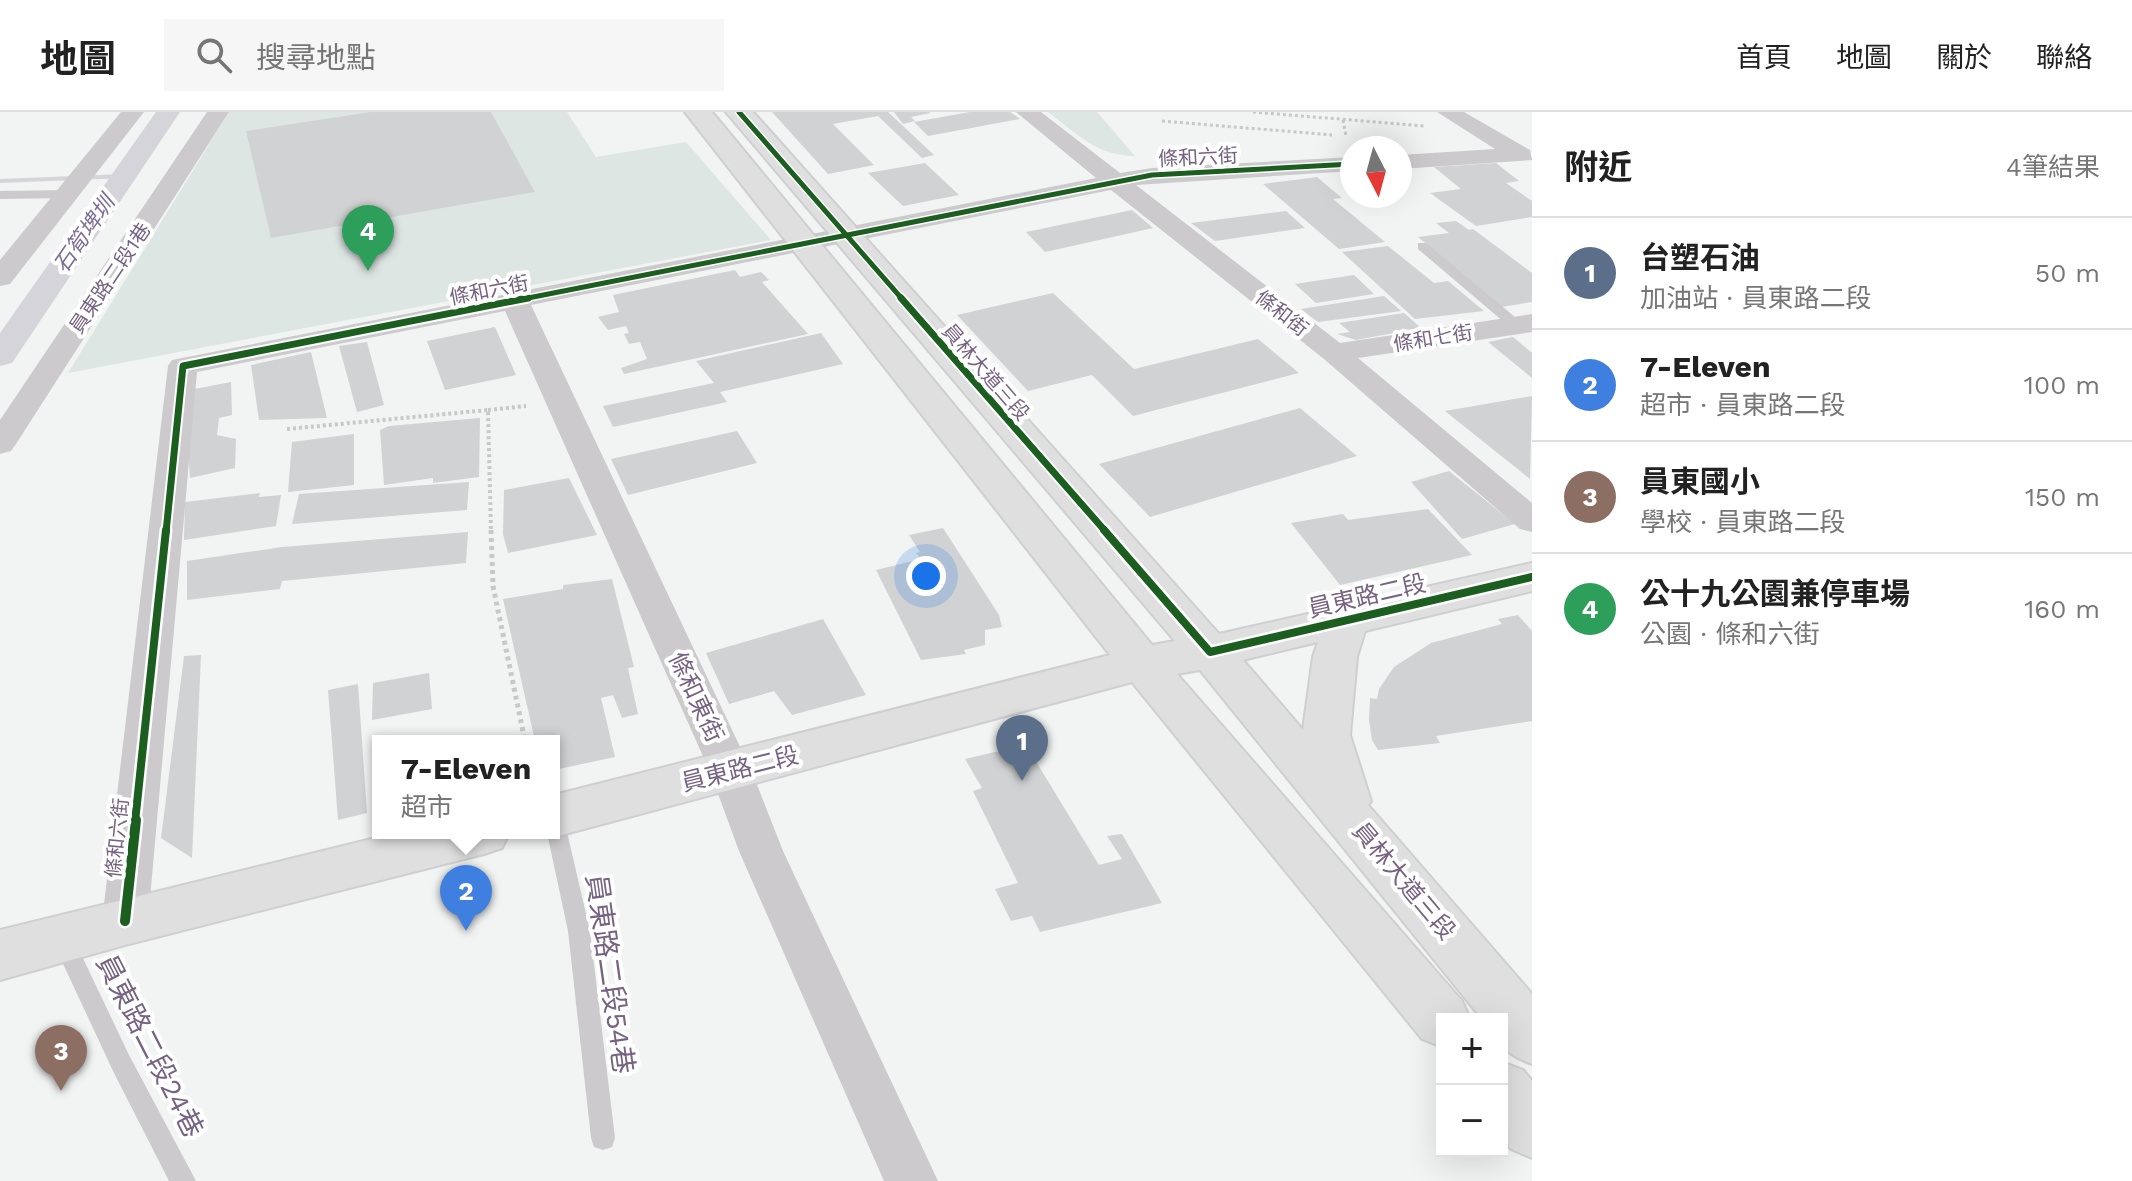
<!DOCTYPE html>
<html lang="zh-TW">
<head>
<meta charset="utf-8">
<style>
	:root { --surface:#fff; --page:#f6f6f6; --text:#222; --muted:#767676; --line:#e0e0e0; --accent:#5b565f }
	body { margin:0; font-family:"Work Sans","Noto Sans TC",sans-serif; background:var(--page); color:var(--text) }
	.controls { position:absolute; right:24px; bottom:24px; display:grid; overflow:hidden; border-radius:0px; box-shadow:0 8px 32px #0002 }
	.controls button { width:72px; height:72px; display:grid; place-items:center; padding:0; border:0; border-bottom:2px solid var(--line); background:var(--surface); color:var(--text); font:40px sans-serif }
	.compass { position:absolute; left:1340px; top:24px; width:72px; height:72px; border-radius:50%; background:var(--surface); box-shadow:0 8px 32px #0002; rotate:174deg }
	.you { position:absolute; left:926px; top:464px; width:28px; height:28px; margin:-20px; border:6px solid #fff; border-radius:50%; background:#1a73e8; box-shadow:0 0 0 12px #1a73e833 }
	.badge { display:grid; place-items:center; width:52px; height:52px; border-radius:50%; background:var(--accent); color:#fff; font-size:26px; font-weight:700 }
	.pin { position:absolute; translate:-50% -66px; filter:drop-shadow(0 2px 4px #0008) }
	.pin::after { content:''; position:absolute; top:42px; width:28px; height:24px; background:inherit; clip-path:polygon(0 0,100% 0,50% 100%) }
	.popup { position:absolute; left:372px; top:623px; width:188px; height:104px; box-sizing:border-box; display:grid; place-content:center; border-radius:0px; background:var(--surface); filter:drop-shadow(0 2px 6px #0005); font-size:26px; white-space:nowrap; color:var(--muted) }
	.popup b { font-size:30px; color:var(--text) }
	.popup::after { content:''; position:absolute; left:50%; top:100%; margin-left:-16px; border:16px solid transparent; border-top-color:var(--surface) }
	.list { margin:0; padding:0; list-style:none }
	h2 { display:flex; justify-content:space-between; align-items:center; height:104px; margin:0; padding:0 32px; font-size:34px }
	h2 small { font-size:26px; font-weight:400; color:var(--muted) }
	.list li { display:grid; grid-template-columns:52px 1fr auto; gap:24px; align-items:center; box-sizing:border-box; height:112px; padding:0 32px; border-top:2px solid var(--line) }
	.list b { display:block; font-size:30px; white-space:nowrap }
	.list p { margin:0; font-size:26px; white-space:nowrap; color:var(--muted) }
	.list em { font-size:26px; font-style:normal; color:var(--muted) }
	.icon { flex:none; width:44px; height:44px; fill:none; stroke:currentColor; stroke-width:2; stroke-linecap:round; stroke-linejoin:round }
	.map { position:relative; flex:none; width:1532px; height:1069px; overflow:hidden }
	header { display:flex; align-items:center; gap:48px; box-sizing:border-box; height:112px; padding:0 40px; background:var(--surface); border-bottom:2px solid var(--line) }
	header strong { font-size:38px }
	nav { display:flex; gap:44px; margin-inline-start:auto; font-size:28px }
	.search { width:560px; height:72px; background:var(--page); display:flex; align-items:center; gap:20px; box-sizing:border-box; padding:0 28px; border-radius:0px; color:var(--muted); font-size:30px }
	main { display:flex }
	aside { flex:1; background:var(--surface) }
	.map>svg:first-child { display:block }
</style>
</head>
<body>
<header>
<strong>地圖</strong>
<div class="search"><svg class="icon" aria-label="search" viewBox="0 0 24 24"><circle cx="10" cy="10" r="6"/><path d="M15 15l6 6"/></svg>搜尋地點</div>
<nav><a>首頁</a><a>地圖</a><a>關於</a><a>聯絡</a></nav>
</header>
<main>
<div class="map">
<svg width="1532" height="1069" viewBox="0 0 1532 1069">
	<rect width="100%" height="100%" fill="#f1f4f2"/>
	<g fill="#dee6e3">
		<path d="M229,0H567L596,45L686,30L771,128L68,261Z"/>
		<path d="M1048,0H1097L1135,44C1097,44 1077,22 1048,0Z"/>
	</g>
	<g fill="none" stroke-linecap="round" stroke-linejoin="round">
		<path fill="#d6d4db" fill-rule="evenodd" d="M124,62H127V66L0,71V67Z"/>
		<path fill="#d6d4db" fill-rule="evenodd" d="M156,0H180L12,251L0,254V221Z"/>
	</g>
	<g fill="#d1d2d3">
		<path d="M371,0H491L535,80L271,126L246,19Z"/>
		<path d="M772,0H888L934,43L922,46L878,4L833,12L874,53L828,62Z"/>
		<path d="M894,0H930V1L911,5L915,9L903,12Z"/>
		<path d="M970,0H1010L1020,7L928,24L914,10Z"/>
		<path d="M925,51L959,83L903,94L868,61Z"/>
		<path d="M1496,51L1519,69L1506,71L1532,89V105L1476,114L1430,81L1461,77L1434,55Z"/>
		<path d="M1317,65L1342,86L1333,87L1385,130L1339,137L1263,72Z"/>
		<path d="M1132,98L1153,116L1045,140L1026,120Z"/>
		<path d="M1286,99L1305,116L1215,129L1191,111Z"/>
		<path d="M1456,109L1469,118L1473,117L1532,161V190L1502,195L1418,125L1449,121L1436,111Z"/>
		<path d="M1388,134L1434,171L1448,169L1484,199L1415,207L1342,140Z"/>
		<path d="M735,158L740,165L761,160L769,168L762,170L808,222L624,262L621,256L647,247L640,230L629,232L624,222L629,221L626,214L608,218L598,205L619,200L613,183Z"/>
		<path d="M1354,163L1374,182L1316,191L1295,172Z"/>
		<path d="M1053,181L1134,257L1258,227L1299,261L1133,304L1092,263L1028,279L957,203Z"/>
		<path d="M1384,184L1401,199L1318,210L1301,197Z"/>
		<path d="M1404,201L1421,216L1356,228L1337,222L1350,220L1339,211Z"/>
		<path d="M495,215L516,263L445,278L427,229Z"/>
		<path d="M821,221L843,252L720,280L727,290L613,315L603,294L714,271L696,249Z"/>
		<path d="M1513,225L1532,241V266L1488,230Z"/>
		<path d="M367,230L384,293L357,300L339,234Z"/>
		<path d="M311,240L327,306L259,308L251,253Z"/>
		<path d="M231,270L232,303L219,306L217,323L236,327L235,356L190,366L184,279Z"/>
		<path d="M1532,284L1530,367L1445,299Z"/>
		<path d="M1300,296L1357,344L1150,405L1099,352Z"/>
		<path d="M480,306L479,365L433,371V366L384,373L380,318L389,314Z"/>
		<path d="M737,319L757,351L628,383L611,347Z"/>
		<path d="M354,322V373L288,380L292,330Z"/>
		<path d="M1449,359L1515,412L1462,427L1411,370Z"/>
		<path d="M569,366L597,423L508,441L503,422L504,378Z"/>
		<path d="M469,370L467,398L292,412L299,382Z"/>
		<path d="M260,381L259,385L281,383L276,414L184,428L185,390Z"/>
		<path d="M1428,397L1472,443L1340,473L1291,411L1343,402L1348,408Z"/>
		<path d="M943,416L999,503L1002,515L985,518V533L964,538L966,542L921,548L876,458L921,447L916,441L920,440L909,423Z"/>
		<path d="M468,420L466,451L282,469L280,477L187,488V449L282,435Z"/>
		<path d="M612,467L634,555L628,556L638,602L622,606L613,583L601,586L615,645L554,658V629H535L503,487L563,477V473Z"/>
		<path d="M1518,503L1532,519V609L1436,624L1440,631L1378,638L1372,628L1369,608L1370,586L1377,587L1379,577L1394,555L1431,531L1502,512L1498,507Z"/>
		<path d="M823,507L866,583L792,603L774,579L729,592L706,541Z"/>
		<path d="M201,543L192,746L161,726L184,544Z"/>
		<path d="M429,561L432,597L372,608L373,571Z"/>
		<path d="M358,572L367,701L338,708L328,578Z"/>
		<path d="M1026,633L1099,753L1122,747L1107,724L1122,722L1162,791L1040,820L1032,804L1011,809L995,777L1018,771L973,679L982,676L965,647Z"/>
	</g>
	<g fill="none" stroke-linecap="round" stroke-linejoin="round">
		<g stroke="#cfcfd1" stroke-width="4">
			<g id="secondary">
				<path d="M685,0H712L1152,533L1175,529L726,0H753L1219,522L1532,451V479L1365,519L1357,545L1350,623L1371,689L1368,693L1532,882V952C1504,941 1502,937 1502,907H1482L1200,558L1177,562L1462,889L1470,907H1442V935L1422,927L1132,570L554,725L544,721H554V683L1110,543ZM1318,530L1313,545L1303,618L1243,548Z"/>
				<path d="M396,721H509L502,736L484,742L125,833L0,868V818Z"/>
				<path d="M1502,950L1523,958L1532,969V1046L1511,1037L1502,1026Z"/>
			</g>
		</g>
		<g stroke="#c8c8c9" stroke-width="3" stroke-dasharray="3 3" stroke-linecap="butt">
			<path d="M1253,0L1424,14"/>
			<path d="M1343,8L1346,24"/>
			<path d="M1162,9L1332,23"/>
		</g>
		<g stroke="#c8c8c9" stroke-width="4" stroke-dasharray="3 3" stroke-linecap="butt">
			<path d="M488,298L526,294"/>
			<path d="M287,317L488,298L491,420"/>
		</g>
		<path stroke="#c8c8c9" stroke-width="5" stroke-dasharray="4 4" stroke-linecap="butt" d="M491,418L493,474L525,629"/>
		<g fill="#cccacd" fill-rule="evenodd">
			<path d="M0,79L69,78L75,82L69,86L0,87Z"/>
			<path d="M1418,131H1426L1521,210V216H1511L1418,137Z"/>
			<path d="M554,699L561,701L564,707L590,819L615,1026L612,1035L603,1038L594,1035L591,1026L568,819L547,721H554Z"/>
			<path d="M62,816L70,819L129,943L196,1069H169L113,959L51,826L54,819Z"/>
		</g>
		<g fill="#cccacd" fill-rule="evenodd">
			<path d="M121,0H144L10,172L0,174V148Z"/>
			<path d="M207,0H229L16,332L11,339L0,342V308Z"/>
			<path d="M1016,0H1041L1120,61L1152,56L1352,45V59L1136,73L1340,231L1532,202V220L1358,246L1532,391V420L1520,417L1324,247L1111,78L531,193L752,660L783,739L938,1069H884L739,739L710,660L505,199L197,260L148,809L141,823L125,829L109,823L102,809L168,254L172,248L1096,66Z"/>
			<path d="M1437,0H1464L1530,38L1532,48L1400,57V43L1495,37Z"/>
		</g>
		<use href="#secondary" fill="#dfdfe0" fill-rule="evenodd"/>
		<g stroke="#fff" stroke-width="8">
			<g id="cycleway-far3">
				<path d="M739,0L903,188"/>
				<path d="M518,188L1152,63L1352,52"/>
			</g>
		</g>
		<g stroke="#fff" stroke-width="11">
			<g id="cycleway-far2">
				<path d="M901,186L1106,420"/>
				<path d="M166,420L183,254L528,186"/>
			</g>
		</g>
		<g stroke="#fff" stroke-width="13">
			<g id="cycleway-far1">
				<path d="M1104,418L1210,540L1532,465"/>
				<path d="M135,710L166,418"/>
			</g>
		</g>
		<g stroke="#fff" stroke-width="15">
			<path id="cycleway" d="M125,809L136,708"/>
		</g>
		<use href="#cycleway-far3" stroke="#1b5e20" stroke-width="5"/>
		<use href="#cycleway-far2" stroke="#1b5e20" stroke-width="7"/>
		<use href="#cycleway-far1" stroke="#1b5e20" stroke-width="8"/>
		<use href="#cycleway" stroke="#1b5e20" stroke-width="10"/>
	</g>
	<g text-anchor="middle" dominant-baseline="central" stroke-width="8" stroke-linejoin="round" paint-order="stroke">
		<g font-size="20" fill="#766382" stroke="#fff">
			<text transform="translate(1198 45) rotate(-3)">條和六街</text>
			<text transform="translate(110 166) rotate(-56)">員東路二段1巷</text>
			<text transform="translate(489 178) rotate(-11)">條和六街</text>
			<text transform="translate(1282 201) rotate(38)">條和街</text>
			<text transform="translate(1433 226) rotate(-9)">條和七街</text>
			<text transform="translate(986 260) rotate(49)">員林大道三段</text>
			<text transform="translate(117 726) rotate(-84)">條和六街</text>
		</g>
		<g font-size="22" font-style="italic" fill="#7d6d94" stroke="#fff">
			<text transform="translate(84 122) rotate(-55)">石筍埤圳</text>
		</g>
		<g font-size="24" fill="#766382" stroke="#fff">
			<text transform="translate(1367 484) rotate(-13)">員東路二段</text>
			<text transform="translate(696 585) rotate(65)">條和東街</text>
			<text transform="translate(740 657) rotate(-14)">員東路二段</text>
			<text transform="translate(1404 769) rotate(50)">員林大道三段</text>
		</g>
		<g font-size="28" fill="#766382" stroke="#fff">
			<text transform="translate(610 862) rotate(82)">員東路二段54巷</text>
			<text transform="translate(150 934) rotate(63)">員東路二段24巷</text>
		</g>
	</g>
</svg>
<div class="controls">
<button>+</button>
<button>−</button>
</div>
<svg class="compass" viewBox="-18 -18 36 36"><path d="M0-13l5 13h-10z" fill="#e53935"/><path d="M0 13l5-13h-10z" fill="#767676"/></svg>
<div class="you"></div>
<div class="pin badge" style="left:1022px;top:669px;background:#5c6f8a">1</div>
<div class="pin badge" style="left:466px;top:819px;background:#3f7fe0">2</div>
<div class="popup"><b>7-Eleven</b>超市</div>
<div class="pin badge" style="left:61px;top:979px;background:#8d6e63">3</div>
<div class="pin badge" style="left:368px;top:159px;background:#2e9e5b">4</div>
</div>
<aside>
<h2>附近<small>4筆結果</small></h2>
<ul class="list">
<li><span class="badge" style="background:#5c6f8a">1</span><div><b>台塑石油</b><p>加油站 · 員東路二段</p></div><em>50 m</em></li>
<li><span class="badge" style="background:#3f7fe0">2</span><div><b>7-Eleven</b><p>超市 · 員東路二段</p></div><em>100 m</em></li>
<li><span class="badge" style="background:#8d6e63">3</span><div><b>員東國小</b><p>學校 · 員東路二段</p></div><em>150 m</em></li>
<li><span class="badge" style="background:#2e9e5b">4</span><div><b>公十九公園兼停車場</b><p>公園 · 條和六街</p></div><em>160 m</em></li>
</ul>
</aside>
</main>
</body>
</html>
